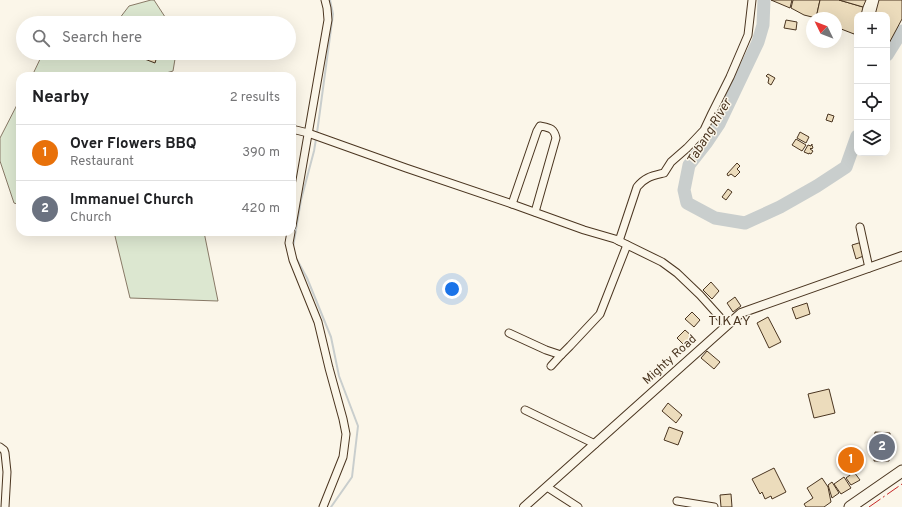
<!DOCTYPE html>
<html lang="en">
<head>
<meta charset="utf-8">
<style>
	:root { --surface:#fff; --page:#f6f6f6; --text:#202124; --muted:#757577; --line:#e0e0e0; --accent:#d93025 }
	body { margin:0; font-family:Overpass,sans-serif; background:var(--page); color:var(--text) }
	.controls { position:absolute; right:12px; top:12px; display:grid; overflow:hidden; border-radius:8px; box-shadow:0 4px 16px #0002 }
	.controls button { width:36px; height:36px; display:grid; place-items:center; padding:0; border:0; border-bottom:1px solid var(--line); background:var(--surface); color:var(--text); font:20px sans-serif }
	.compass { position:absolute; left:806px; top:12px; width:36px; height:36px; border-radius:50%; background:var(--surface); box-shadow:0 4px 16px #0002; rotate:313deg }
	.you { position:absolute; left:452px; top:289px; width:14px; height:14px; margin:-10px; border:3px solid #fff; border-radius:50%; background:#1a73e8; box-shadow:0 0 0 6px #1a73e833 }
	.badge { display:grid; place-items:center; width:26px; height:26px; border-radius:50%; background:var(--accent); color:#fff; font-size:13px; font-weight:700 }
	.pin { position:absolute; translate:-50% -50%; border:2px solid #fff; box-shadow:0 1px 4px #0006 }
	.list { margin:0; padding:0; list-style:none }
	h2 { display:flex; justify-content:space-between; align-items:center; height:52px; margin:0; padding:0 16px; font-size:17px }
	h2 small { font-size:13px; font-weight:400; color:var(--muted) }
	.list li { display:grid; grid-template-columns:26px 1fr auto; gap:12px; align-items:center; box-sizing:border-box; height:56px; padding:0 16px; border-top:1px solid var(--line) }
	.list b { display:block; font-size:15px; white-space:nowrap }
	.list p { margin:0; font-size:13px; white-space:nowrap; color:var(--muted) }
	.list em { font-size:13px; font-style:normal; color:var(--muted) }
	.icon { flex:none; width:22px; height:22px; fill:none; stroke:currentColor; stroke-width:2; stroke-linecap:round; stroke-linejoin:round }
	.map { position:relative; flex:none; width:902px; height:507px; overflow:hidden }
	.search { position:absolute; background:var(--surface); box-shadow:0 4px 16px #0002; left:16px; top:16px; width:280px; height:44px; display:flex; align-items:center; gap:10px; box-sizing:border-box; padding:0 14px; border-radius:22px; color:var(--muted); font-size:15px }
	.panel { position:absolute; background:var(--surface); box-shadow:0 4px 16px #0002; left:16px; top:72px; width:280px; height:164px; border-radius:12px }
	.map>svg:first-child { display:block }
</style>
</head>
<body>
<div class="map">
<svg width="902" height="507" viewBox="0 0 902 507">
	<rect width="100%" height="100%" fill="#fbf6e9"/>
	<g fill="#dce7d0" stroke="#887966">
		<path d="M151,0H154L169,23H116L129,6Z"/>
		<path d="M43,53H176L173,71L156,76H32Z"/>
		<path d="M20,99V205L14,203L0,161V138Z"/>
		<path d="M114,232H204L218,301L130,298Z"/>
	</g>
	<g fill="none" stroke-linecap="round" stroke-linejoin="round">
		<g stroke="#c9cecd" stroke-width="2">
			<path d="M317,133L333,14L330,0"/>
			<path d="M293,247L301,200L314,151L316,139"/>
			<path d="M295,256L307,278L331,337L339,376L358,426L352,477L331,507"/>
		</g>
		<g stroke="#c9cecd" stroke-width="13">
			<path d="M764,0L763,25L758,42L719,124L707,142L689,165L684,190L687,203L715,218L745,223L780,207L817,186L846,167L857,136"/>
			<path d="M887,55L902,31"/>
		</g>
	</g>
	<g fill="#ecdcbc" stroke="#4a3520">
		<path d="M771,0H792L790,8Z"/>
		<path d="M793,0H820L816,18L804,15L791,8Z"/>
		<path d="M820,0H839L863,7L861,15H857V25L854,34L836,27V18H816Z"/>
		<path d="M839,0H866L863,7Z"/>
		<path d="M879,0H902V19L887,47V15H875Z"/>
		<path d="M786,20L797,22L796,30L784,28Z"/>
		<path d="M143,53H158L155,63L142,58Z"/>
		<path d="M768,74L775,78L771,85L768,83L769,78L766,76Z"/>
		<path d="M828,114L834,116L832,122L826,120Z"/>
		<path d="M800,132L809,137L806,143L797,138Z"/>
		<path d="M796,139L806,145L802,151L792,145Z"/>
		<path d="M812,144V146L813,147L812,149L811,148L810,149L813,151L811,154L809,153V154L804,152L808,145L811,146Z"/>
		<path d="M737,163L740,166L737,169L740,172L735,177L731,174L728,176L727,174Z"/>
		<path d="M728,189L732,192L726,200L722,197Z"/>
		<path d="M862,242L866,255L856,259L852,245Z"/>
		<path d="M711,282L719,291L712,299L703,290Z"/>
		<path d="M735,297L741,306L733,312L727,303Z"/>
		<path d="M807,303L810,314L796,319L792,308Z"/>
		<path d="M692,312L700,320L694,327L685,319Z"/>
		<path d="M768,317L781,342L769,348L757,323Z"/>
		<path d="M685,330L694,338L686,347L677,338Z"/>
		<path d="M707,351L720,362L714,369L701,358Z"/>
		<path d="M829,389L835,413L814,418L808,394Z"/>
		<path d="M668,403L682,415L676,423L662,411Z"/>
		<path d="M669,427L683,432L678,445L664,440Z"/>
		<path d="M875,432L890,433L889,461H874Z"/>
		<path d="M849,450L856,458L849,464L842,455Z"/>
		<path d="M774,468L786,492L772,499L771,496L765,499L762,492L760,494L752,479Z"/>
		<path d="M854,472L860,480L851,485L846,478Z"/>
		<path d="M844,477L851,488L841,494L834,484Z"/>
		<path d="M822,478L828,487L831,502L824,507H806L804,504L813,498L807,488Z"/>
		<path d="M832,482L839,493L832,498L828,485Z"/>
		<path d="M731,494L732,507H721L720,495Z"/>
	</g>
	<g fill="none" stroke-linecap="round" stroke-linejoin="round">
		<g stroke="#4a3520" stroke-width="9">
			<g id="minor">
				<path d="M292,129L308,133L406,168L512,204L584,230L615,239L662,262L677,273L700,295L727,325"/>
				<path d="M512,204L537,131L540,126C550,128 554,128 556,138L535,212"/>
				<path d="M292,226L328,20L327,8L325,0"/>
				<path d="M860,227L869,268"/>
				<path d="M291,232L289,243L293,260L318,322L329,368L343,419L346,434L343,457L323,507"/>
				<path d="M619,241L637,187C645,177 652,176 664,173L671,162L687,148L704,130L712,113L730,77L748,35L752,0"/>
				<path d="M509,333L546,350L561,355L570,346L600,314L627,245"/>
				<path d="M551,366L561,355"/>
				<path d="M525,410L595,444"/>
				<path d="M0,447L4,450L5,453L7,472L5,507"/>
				<path d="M547,487L578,507"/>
				<path d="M677,501L714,507"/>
			</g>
		</g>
		<g stroke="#4a3520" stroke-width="10">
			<path id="tertiary" d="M524,507L741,313L902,256"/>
		</g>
		<g stroke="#4a3520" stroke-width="13">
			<path id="trunk" d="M850,507L902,471"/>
		</g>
		<use href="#minor" stroke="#fbf6e9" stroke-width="7"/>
		<use href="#tertiary" stroke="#fbf6e9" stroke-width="8"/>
		<use href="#trunk" stroke="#fbf6e9" stroke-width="11"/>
		<path stroke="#c62828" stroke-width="1" stroke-dasharray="14 3 2 3" stroke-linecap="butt" d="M869,507L902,484"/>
	</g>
	<g text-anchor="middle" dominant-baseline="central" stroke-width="3" stroke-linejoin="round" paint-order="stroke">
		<g font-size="12" fill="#4a3520" stroke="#fbf6e9">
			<text transform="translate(670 360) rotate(-42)">Mighty Road</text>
		</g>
		<g font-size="13" font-style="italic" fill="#4a3520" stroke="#fbf6e9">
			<text transform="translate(710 132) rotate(-59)">Tabang River</text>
		</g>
		<g font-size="14" letter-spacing="1" fill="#4a3520" stroke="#fbf6e9">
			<text x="730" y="321">TIKAY</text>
		</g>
	</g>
</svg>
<div class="controls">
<button>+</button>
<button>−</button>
<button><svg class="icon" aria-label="locate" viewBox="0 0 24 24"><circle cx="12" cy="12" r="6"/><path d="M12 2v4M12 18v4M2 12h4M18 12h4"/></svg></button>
<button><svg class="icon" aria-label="layers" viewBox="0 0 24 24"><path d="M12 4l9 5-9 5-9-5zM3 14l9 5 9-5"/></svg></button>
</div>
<svg class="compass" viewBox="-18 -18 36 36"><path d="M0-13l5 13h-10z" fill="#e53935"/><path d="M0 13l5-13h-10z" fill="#757577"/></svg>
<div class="you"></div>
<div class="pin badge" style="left:851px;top:460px;background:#e8710a">1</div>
<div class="pin badge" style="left:882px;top:447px;background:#6b7280">2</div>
<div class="search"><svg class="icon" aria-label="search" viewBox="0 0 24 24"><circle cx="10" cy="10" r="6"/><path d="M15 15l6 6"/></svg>Search here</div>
<section class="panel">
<h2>Nearby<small>2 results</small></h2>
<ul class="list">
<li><span class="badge" style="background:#e8710a">1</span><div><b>Over Flowers BBQ</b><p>Restaurant</p></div><em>390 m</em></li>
<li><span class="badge" style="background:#6b7280">2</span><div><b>Immanuel Church</b><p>Church</p></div><em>420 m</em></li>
</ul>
</section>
</div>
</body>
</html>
